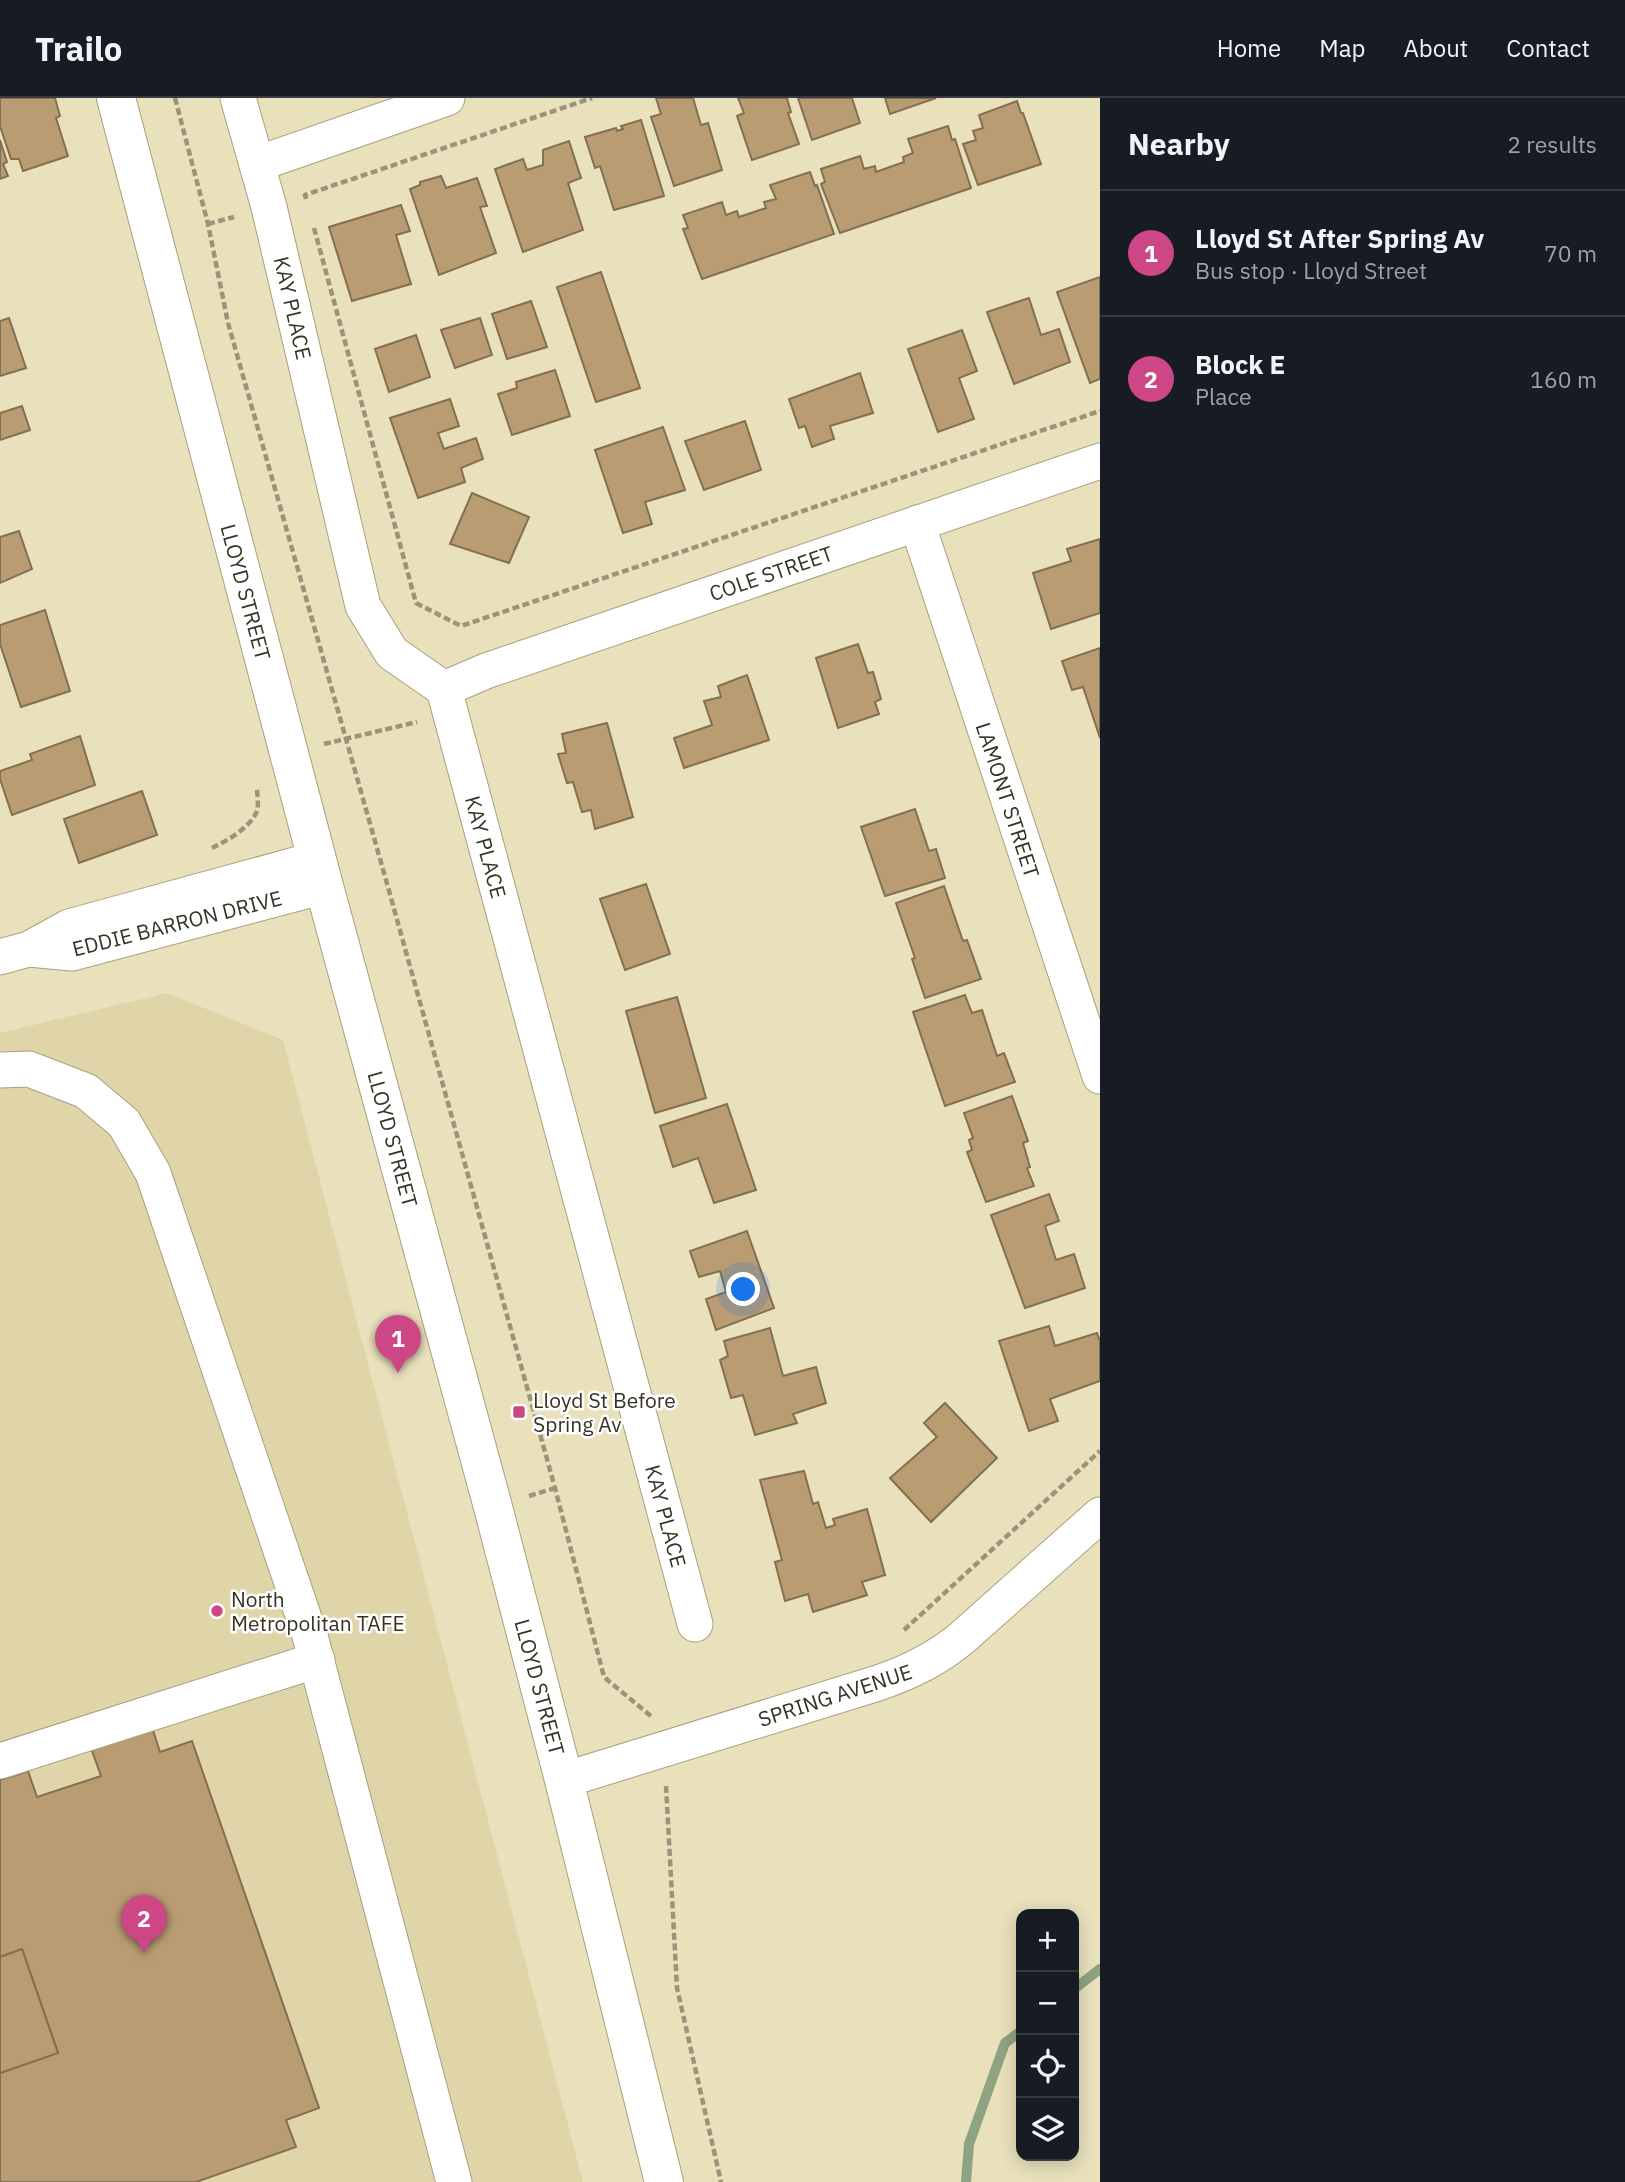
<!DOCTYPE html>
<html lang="en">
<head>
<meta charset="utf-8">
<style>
	:root { --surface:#171b24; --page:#242831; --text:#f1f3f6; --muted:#9ea1a6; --line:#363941; --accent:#cd4686 }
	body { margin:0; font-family:"IBM Plex Sans",sans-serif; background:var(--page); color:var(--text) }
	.controls { position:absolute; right:21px; bottom:21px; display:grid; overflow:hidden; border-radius:14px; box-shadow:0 4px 18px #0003 }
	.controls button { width:63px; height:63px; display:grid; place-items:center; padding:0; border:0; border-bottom:2px solid var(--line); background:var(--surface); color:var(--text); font:35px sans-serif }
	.you { position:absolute; left:744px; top:1192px; width:24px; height:24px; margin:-18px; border:5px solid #fff; border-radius:50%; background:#1a73e8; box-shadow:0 0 0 10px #1a73e833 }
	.badge { display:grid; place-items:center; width:46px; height:46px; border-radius:50%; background:var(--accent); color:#fff; font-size:23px; font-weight:700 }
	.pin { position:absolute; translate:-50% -58px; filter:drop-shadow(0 2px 4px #0008) }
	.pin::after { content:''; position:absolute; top:37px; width:24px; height:21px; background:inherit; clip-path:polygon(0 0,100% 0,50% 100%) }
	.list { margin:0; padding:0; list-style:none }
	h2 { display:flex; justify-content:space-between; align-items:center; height:91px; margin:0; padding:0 28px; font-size:30px }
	h2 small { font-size:23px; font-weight:400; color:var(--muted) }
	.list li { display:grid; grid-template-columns:46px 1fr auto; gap:21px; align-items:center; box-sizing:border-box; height:126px; padding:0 28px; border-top:2px solid var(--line) }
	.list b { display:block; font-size:26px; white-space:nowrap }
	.list p { margin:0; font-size:23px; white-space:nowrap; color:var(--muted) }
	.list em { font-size:23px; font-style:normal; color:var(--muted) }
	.icon { flex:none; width:38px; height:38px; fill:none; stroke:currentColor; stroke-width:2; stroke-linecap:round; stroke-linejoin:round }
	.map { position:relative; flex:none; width:1100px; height:2084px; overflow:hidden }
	header { display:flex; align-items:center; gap:42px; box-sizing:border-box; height:98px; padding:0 35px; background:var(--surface); border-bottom:2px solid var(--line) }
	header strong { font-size:33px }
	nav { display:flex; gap:38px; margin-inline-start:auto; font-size:24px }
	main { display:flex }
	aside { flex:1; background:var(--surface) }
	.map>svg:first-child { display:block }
</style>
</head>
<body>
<header>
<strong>Trailo</strong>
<nav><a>Home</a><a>Map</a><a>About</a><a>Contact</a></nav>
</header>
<main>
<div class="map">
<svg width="1100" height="2084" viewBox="0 0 1100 2084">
	<rect width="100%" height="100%" fill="#e9e1bc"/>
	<path fill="#dfd5a9" d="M167,895L283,942L583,2084H0V935Z"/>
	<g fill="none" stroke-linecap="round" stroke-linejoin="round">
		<g stroke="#8ea381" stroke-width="10">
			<path d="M1074,1891L1100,1871"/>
			<path d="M966,2084L969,2046L1005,1945L1021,1933"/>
		</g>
	</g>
	<g fill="#b99c71" stroke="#836f52" stroke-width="2">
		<path d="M0,0H55L60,18L56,20L68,58L23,73L19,61H11L0,28Z"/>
		<path d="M656,0H693L701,27L708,25L722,72L674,88L651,19L661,16Z"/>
		<path d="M738,0H787L791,14L788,15L799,46L752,62L737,18L744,15Z"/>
		<path d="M798,0H852L860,25L812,42Z"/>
		<path d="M885,0H936L890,16Z"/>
		<path d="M1017,3L1021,15H1023L1041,66L978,87L963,46L976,42L973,33L983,30L979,17Z"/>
		<path d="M641,22L664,98L614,112L600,68L595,70L585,39L616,30L617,33L623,31L621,28Z"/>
		<path d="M948,28L952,42L955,41L971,90L840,135L821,86L825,84L821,71L860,58L864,71L875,68L876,74L904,64L903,59L913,55L908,41Z"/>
		<path d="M0,42L7,64L3,66L8,78L0,81Z"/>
		<path d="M569,43L581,80L568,85L583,132L523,154L495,71L523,61L527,72L543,67V52Z"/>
		<path d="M810,74L815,88L817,87L834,136L702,181L683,131L688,130L683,117L722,104L726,117L737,113L739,119L766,110L764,104L776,101L770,87Z"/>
		<path d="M441,78L446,90L477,80L487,108L480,109L496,155L439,177L410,91L420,87V84Z"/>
		<path d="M401,107L410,133L396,137L411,186L352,203L329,129Z"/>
		<path d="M601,174L640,290L596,304L557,189Z"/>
		<path d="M1100,179V281L1090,285L1057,194Z"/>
		<path d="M1029,200L1041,237L1059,231L1070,264L1014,286L987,214Z"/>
		<path d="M531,203L547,249L507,261L492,216Z"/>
		<path d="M9,220L26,270L0,278V223Z"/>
		<path d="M480,220L492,257L455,270L441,232Z"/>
		<path d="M962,232L977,273L959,280L974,321L938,334L908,251Z"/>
		<path d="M416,237L430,279L389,294L375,251Z"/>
		<path d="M555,272L570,318L512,337L498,296L517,290L516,284Z"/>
		<path d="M860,275L873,315L830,328L834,341L812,349L805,328L799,330L789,301Z"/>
		<path d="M450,301L459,328L438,335L444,351L476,340L483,361L461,370L465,384L418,400L390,320Z"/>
		<path d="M22,308L30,332L0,342V315Z"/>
		<path d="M745,323L761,372L704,392L685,343Z"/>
		<path d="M663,329L685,392L645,404L652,426L623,435L595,352Z"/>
		<path d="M472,395L529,419L509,465L450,446Z"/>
		<path d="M19,433L32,471L0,485V439Z"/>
		<path d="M1100,441V515L1051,531L1033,475L1071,463L1067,451Z"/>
		<path d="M45,512L70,593L21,609L0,546V527Z"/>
		<path d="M858,546L868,575L873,574L881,601L875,604L879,616L838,630L816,560Z"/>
		<path d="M1100,550V640L1083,589L1072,592L1062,563Z"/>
		<path d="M747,577L769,642L684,670L674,640L712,627L704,603L721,599L718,588Z"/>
		<path d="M607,625L633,719L595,731L591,712L582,714L573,684L567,685L558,656L566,655L562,636Z"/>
		<path d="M80,638L95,687L12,717L0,681V673L32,662L30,656Z"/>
		<path d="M142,693L157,737L79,765L64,721Z"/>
		<path d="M915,711L929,753L936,751L945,780L885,798L861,729Z"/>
		<path d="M646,786L670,856L625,872L600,801Z"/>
		<path d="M944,788L963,843L967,842L981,881L925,900L912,861L915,860L896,805Z"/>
		<path d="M965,897L972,915L982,912L997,958L1004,955L1015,984L945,1008L913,914Z"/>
		<path d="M677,899L706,1000L655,1015L626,913Z"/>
		<path d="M1012,998L1028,1043L1023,1045L1030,1069L1027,1070L1034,1088L986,1104L967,1054L972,1052L969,1042L973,1040L964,1015Z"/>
		<path d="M727,1006L756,1092L714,1105L698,1060L673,1069L660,1028Z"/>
		<path d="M1049,1096L1059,1123L1045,1128L1056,1162L1074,1156L1085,1190L1025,1210L991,1117Z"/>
		<path d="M747,1133L774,1210L716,1232L706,1201L726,1194L720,1173L699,1179L690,1153Z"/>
		<path d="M1049,1228L1055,1248L1097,1235L1100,1243V1283L1050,1301L1058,1323L1029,1333L999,1243Z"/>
		<path d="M770,1230L783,1278L816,1269L826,1305L793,1316L797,1325L755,1337L743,1297L731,1300L720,1262L728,1258L724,1243Z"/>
		<path d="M945,1305L997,1360L931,1424L890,1380L937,1339L924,1325Z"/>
		<path d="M804,1373L813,1406L818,1404L826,1430L835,1427L833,1421L867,1411L885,1477L862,1484L867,1497L813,1514L808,1496L785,1503L775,1464L782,1462L760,1382Z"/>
		<path d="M151,1626L160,1654L192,1643L319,2010L286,2022L296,2049L196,2084H0V1975L58,1955L22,1851L0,1859V1682L28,1673L37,1699L101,1678L90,1647Z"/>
		<path d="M22,1851L58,1955L0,1975V1859Z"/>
	</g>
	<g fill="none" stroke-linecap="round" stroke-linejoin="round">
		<g stroke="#a8a07d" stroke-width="37">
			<g id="minor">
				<path d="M238,0L269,109L363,508L392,555L444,591L695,1526"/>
				<path d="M257,66L447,0"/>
				<path d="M917,425L1100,978"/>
				<path d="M444,591L486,573L1100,363"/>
				<path d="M29,851L72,855L324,788"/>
				<path d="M0,859L29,851L69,829L317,761"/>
				<path d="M0,972L29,971L86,993L124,1025L153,1075L310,1538L454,2084"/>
				<path d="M0,1663L317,1562"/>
				<path d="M564,1682L878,1585C910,1574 937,1561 963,1539L1100,1417"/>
			</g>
		</g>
		<g stroke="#a8a07d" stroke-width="40">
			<path id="major" d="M116,0L324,788L493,1409L564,1682L664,2084"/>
		</g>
		<g stroke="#9a947a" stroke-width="4.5" stroke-dasharray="7 3.5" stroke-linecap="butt">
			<path d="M175,0L208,126L228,225L386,782L555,1390L604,1579L652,1619"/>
			<path d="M306,101L305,97L592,0"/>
			<path d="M208,126L234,119"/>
			<path d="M314,130L416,505L461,528L1100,313"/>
			<path d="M324,646L417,624"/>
			<path d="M212,750C227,743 251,729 257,713C259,707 257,696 257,690"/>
			<path d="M529,1398L555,1390"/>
			<path d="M904,1532L1100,1353"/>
			<path d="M666,1688L677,1890L721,2084"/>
		</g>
		<use href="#minor" stroke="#fff" stroke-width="35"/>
		<use href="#major" stroke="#fff" stroke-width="38"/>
	</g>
	<g fill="#cd4686" stroke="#fff" stroke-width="2.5">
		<rect x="512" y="1307" width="14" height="14" rx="3.5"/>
		<circle cx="217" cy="1513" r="7"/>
	</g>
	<g text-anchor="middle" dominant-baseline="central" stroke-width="5" stroke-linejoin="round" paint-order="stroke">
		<g font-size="21" fill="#363325" stroke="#fff">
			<text transform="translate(293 210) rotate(77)">KAY PLACE</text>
			<text transform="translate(771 475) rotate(-19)">COLE STREET</text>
			<text transform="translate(246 494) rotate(75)">LLOYD STREET</text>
			<text transform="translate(1008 702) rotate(72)">LAMONT STREET</text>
			<text transform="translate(486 749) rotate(75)">KAY PLACE</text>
			<text transform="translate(177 825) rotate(-14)">EDDIE BARRON DRIVE</text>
			<text transform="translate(393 1041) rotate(75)">LLOYD STREET</text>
			<text transform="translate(666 1418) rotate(75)">KAY PLACE</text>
			<text transform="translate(540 1589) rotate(75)">LLOYD STREET</text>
			<text transform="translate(835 1597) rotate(-18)">SPRING AVENUE</text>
		</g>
		<g font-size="21" fill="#363325" stroke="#fff" text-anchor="start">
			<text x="533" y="1302">Lloyd St Before<tspan x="533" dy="24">Spring Av</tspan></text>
			<text x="231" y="1501">North<tspan x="231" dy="24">Metropolitan TAFE</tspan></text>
		</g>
	</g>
</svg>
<div class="controls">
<button>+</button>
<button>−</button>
<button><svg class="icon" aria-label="locate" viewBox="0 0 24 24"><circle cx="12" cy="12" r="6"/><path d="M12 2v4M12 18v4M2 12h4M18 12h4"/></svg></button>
<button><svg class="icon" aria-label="layers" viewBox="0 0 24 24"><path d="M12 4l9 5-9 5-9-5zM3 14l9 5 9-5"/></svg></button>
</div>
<div class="you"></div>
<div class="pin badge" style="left:398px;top:1275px">1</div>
<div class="pin badge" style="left:144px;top:1855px">2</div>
</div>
<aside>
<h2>Nearby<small>2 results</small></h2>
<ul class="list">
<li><span class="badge">1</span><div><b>Lloyd St After Spring Av</b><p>Bus stop · Lloyd Street</p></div><em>70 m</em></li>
<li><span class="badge">2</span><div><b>Block E</b><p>Place</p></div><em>160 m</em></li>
</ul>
</aside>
</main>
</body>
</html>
